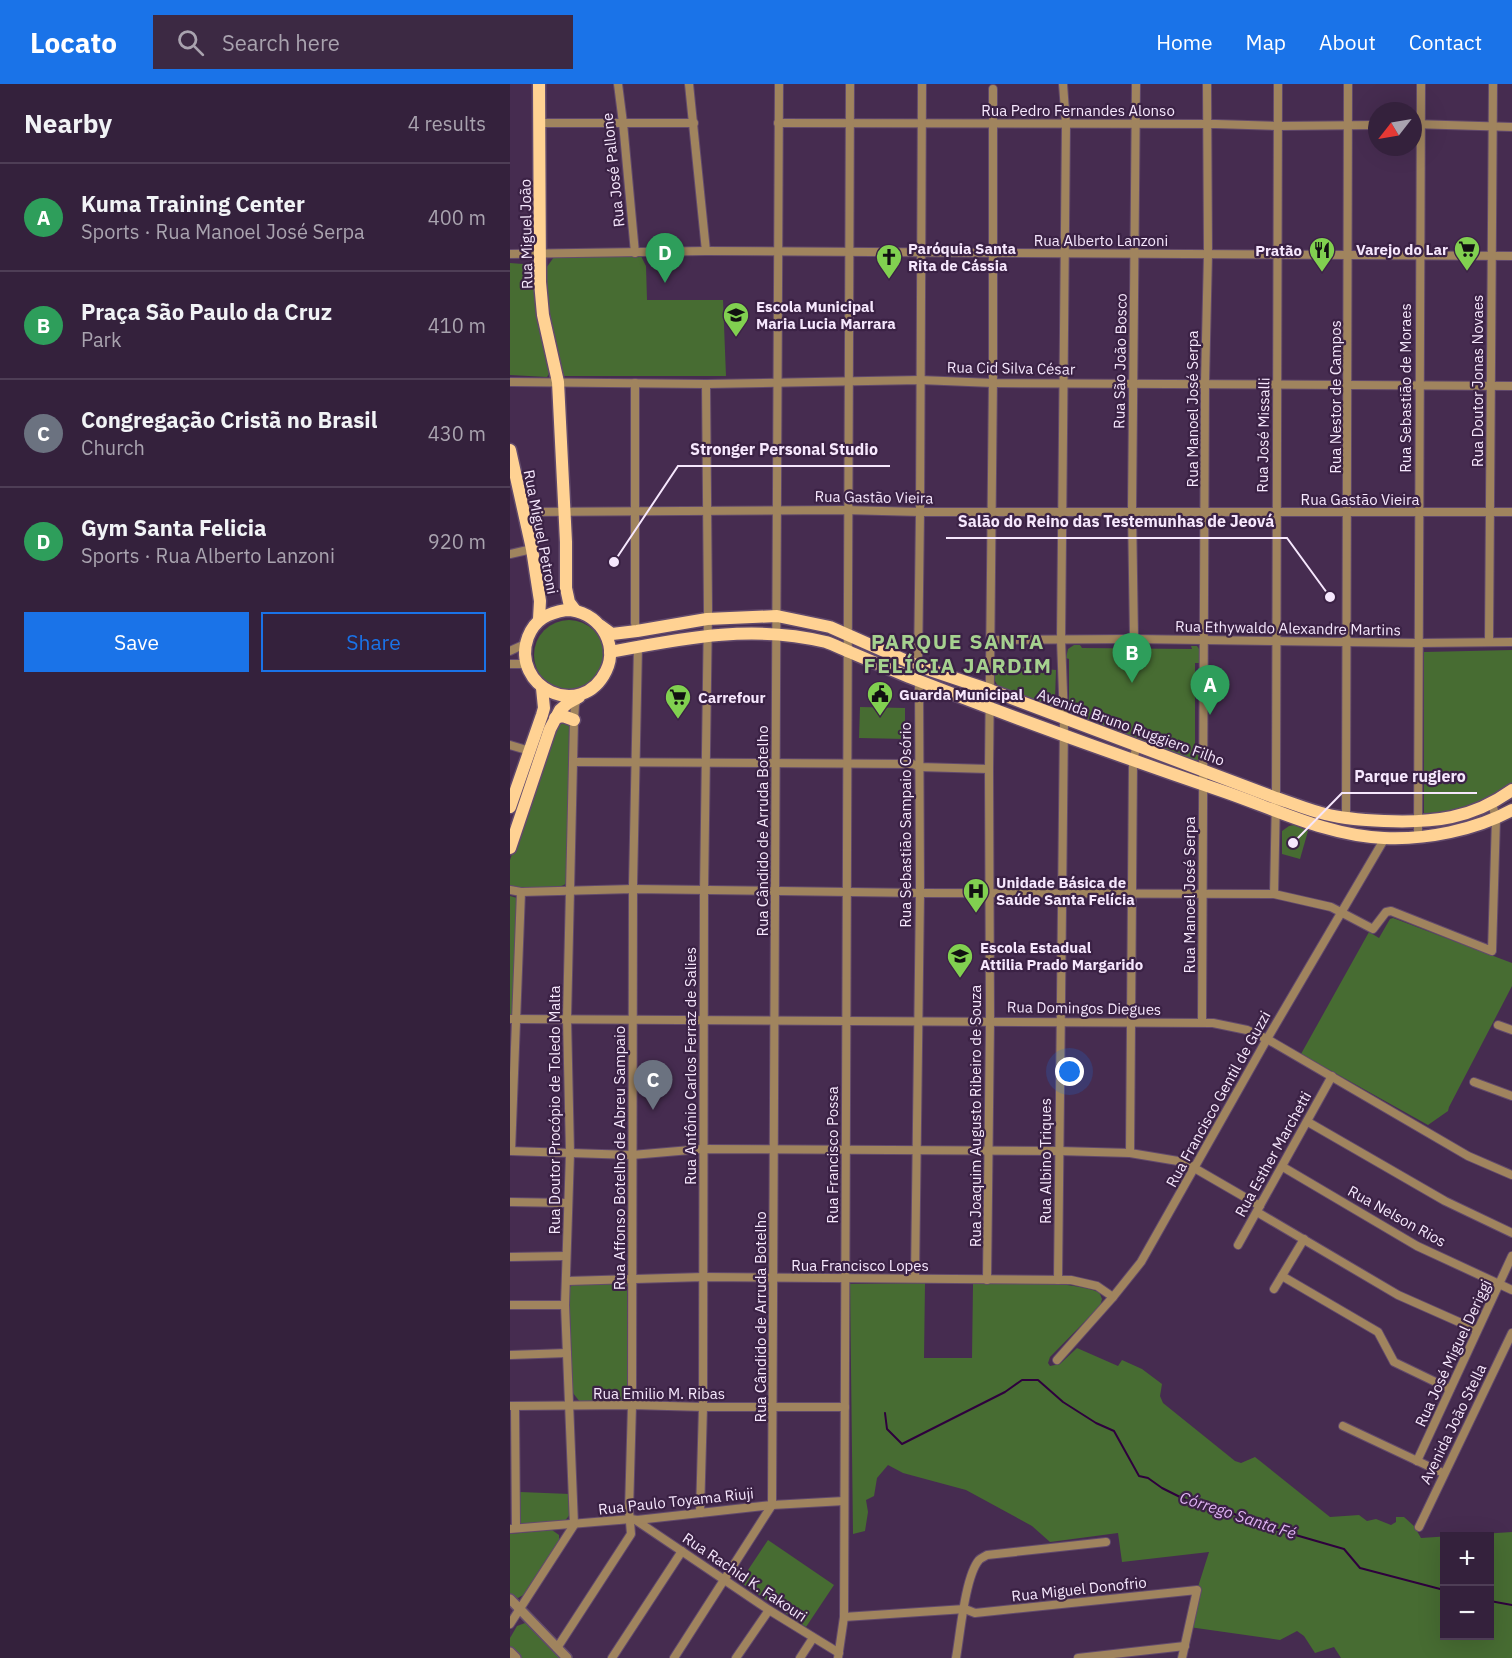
<!DOCTYPE html>
<html lang="en">
<head>
<meta charset="utf-8">
<style>
	:root { --surface:#34213c; --page:#3c2943; --text:#f1f3f6; --muted:#a9a3af; --line:#4e3e56; --accent:#1a73e8 }
	body { margin:0; font-family:"IBM Plex Sans",sans-serif; background:var(--page); color:var(--text) }
	.controls { position:absolute; right:18px; bottom:18px; display:grid; overflow:hidden; border-radius:0px; box-shadow:0 6px 24px #0002 }
	.controls button { width:54px; height:54px; display:grid; place-items:center; padding:0; border:0; border-bottom:2px solid var(--line); background:var(--surface); color:var(--text); font:30px sans-serif }
	.compass { position:absolute; left:858px; top:18px; width:54px; height:54px; border-radius:50%; background:var(--surface); box-shadow:0 6px 24px #0002; rotate:239deg }
	.you { position:absolute; left:560px; top:988px; width:21px; height:21px; margin:-15px; border:4px solid #fff; border-radius:50%; background:#1a73e8; box-shadow:0 0 0 9px #1a73e833 }
	.badge { display:grid; place-items:center; width:39px; height:39px; border-radius:50%; background:var(--accent); color:#fff; font-size:20px; font-weight:700 }
	.pin { position:absolute; translate:-50% -50px; filter:drop-shadow(0 2px 3px #0008) }
	.pin::after { content:''; position:absolute; top:32px; width:21px; height:18px; background:inherit; clip-path:polygon(0 0,100% 0,50% 100%) }
	.list { margin:0; padding:0; list-style:none }
	h2 { display:flex; justify-content:space-between; align-items:center; height:78px; margin:0; padding:0 24px; font-size:26px }
	h2 small { font-size:20px; font-weight:400; color:var(--muted) }
	.list li { display:grid; grid-template-columns:39px 1fr auto; gap:18px; align-items:center; box-sizing:border-box; height:108px; padding:0 24px; border-top:2px solid var(--line) }
	.list b { display:block; font-size:22px; white-space:nowrap }
	.list p { margin:0; font-size:20px; white-space:nowrap; color:var(--muted) }
	.list em { font-size:20px; font-style:normal; color:var(--muted) }
	.actions { display:flex; gap:12px; padding:18px 24px }
	.actions a { flex:1; padding:14px 0; border:2px solid var(--accent); border-radius:0px; text-align:center; font-size:21px; color:var(--accent) }
	.actions .main { background:var(--accent); color:#fff }
	.icon { flex:none; width:33px; height:33px; fill:none; stroke:currentColor; stroke-width:2; stroke-linecap:round; stroke-linejoin:round }
	.map { position:relative; flex:none; width:1002px; height:1574px; overflow:hidden }
	header { display:flex; align-items:center; gap:36px; box-sizing:border-box; height:84px; padding:0 30px; background:var(--accent); color:#fff }
	header strong { font-size:28px }
	nav { display:flex; gap:33px; margin-inline-start:auto; font-size:21px }
	.search { width:420px; height:54px; background:var(--page); display:flex; align-items:center; gap:15px; box-sizing:border-box; padding:0 21px; border-radius:0px; color:var(--muted); font-size:22px }
	main { display:flex }
	aside { flex:1; background:var(--surface) }
	.map>svg:first-child { display:block }
</style>
</head>
<body>
<header>
<strong>Locato</strong>
<div class="search"><svg class="icon" aria-label="search" viewBox="0 0 24 24"><circle cx="10" cy="10" r="6"/><path d="M15 15l6 6"/></svg>Search here</div>
<nav><a>Home</a><a>Map</a><a>About</a><a>Contact</a></nav>
</header>
<main>
<aside>
<h2>Nearby<small>4 results</small></h2>
<ul class="list">
<li><span class="badge" style="background:#2e9e5b">A</span><div><b>Kuma Training Center</b><p>Sports · Rua Manoel José Serpa</p></div><em>400 m</em></li>
<li><span class="badge" style="background:#2e9e5b">B</span><div><b>Praça São Paulo da Cruz</b><p>Park</p></div><em>410 m</em></li>
<li><span class="badge" style="background:#6b7280">C</span><div><b>Congregação Cristã no Brasil</b><p>Church</p></div><em>430 m</em></li>
<li><span class="badge" style="background:#2e9e5b">D</span><div><b>Gym Santa Felicia</b><p>Sports · Rua Alberto Lanzoni</p></div><em>920 m</em></li>
</ul>
<div class="actions"><a class="main">Save</a><a>Share</a></div>
</aside>
<div class="map">
<svg width="1002" height="1574" viewBox="0 0 1002 1574">
	<rect width="100%" height="100%" fill="#462c50"/>
	<g fill="#476c32" fill-rule="evenodd">
		<path d="M131,172L136,182L137,216H213L216,292H53L35,232L34,187L44,173H49Z"/>
		<path d="M0,179L26,181L41,287L37,293L0,291Z"/>
		<circle cx="59" cy="571" r="35"/>
		<path d="M564,561H570L572,564L682,565L681,562H687L691,568V579H685V667L690,668L688,676L683,678L561,631L556,624L559,620V575L556,574L558,565Z"/>
		<path d="M1002,566V700C970,720 955,727 917,732L914,729V568Z"/>
		<path d="M484,580L546,586L545,615L548,616L546,622L542,624L489,604L485,597Z"/>
		<path d="M350,623L395,624V655L349,654Z"/>
		<path d="M47,638H58L59,641L58,798C49,808 13,805 0,802V776Z"/>
		<path d="M784,741L798,747L790,775L772,770V747L779,742Z"/>
		<path d="M0,812L7,814L3,930L0,932Z"/>
		<path d="M883,834L1002,879V902L939,1023L938,1027L918,1041L791,970L859,848L869,854L880,835Z"/>
		<path d="M117,1198V1312L112,1317L70,1318L63,1309L59,1205L63,1199Z"/>
		<path d="M415,1199L414,1274H462L463,1200C503,1200 552,1195 589,1208L592,1215L590,1222L540,1273L538,1279L540,1282L550,1280L567,1264L608,1282L612,1276L632,1285L652,1300L650,1312L653,1319L725,1377L731,1379L745,1373L820,1433L849,1431L857,1437L866,1435L881,1441L886,1438V1433H894L904,1442L911,1454L1002,1448V1574H831L824,1563L805,1569L794,1552L787,1547L770,1556L679,1543L687,1506L699,1468L612,1478L608,1449L540,1458L522,1442L456,1406L393,1389L378,1381L367,1394L364,1412L356,1416L358,1428L355,1447L343,1450L340,1200ZM934,1452H980V1552H934Z"/>
		<path d="M10,1408L60,1410L61,1429L54,1438L13,1441L9,1437Z"/>
		<path d="M42,1446L49,1451V1460L15,1510L8,1514L0,1512V1450Z"/>
		<path d="M258,1456L324,1501L296,1543L230,1498Z"/>
		<path d="M15,1539L18,1540L50,1574H10L0,1563V1554L7,1542Z"/>
	</g>
	<g fill="none" stroke-linecap="round" stroke-linejoin="round">
		<g stroke="#2e003d" stroke-width="2">
			<path d="M375,1329L377,1345L392,1360L495,1308L512,1296H528L553,1318L586,1339L604,1347L629,1392L638,1394L652,1404L676,1416L712,1425L751,1441L834,1465L850,1484L934,1506"/>
			<path d="M980,1517L1002,1521"/>
		</g>
		<g stroke="#624a6c" stroke-width="10">
			<g id="minor">
				<path d="M108,0L113,39L125,169"/>
				<path d="M179,0L196,167"/>
				<path d="M30,39H184"/>
				<path d="M268,39L706,40L768,42L867,41"/>
				<path d="M903,40L1002,43"/>
				<path d="M0,170L196,167L1002,172"/>
				<path d="M0,298L196,300L410,296L483,299L1002,302"/>
				<path d="M125,299V539L127,547"/>
				<path d="M14,428L335,426L410,428H1002"/>
				<path d="M0,470L22,465"/>
				<path d="M624,555L622,427L626,0"/>
				<path d="M481,556L624,555L908,559L1002,558"/>
				<path d="M979,558L983,0"/>
				<path d="M0,567L15,560"/>
				<path d="M0,580H15"/>
				<path d="M408,583L410,428L412,0"/>
				<path d="M0,661L20,667"/>
				<path d="M64,678L403,680L409,683L479,685"/>
				<path d="M836,735L838,0"/>
				<path d="M908,752L911,0"/>
				<path d="M0,806L11,808L123,805L410,809L764,810L821,823L863,845L876,828L881,827L982,867L986,735L982,719"/>
				<path d="M764,810L766,714L768,0"/>
				<path d="M0,935L703,939L737,946L757,955L958,1072L1002,1091"/>
				<path d="M692,938L695,299L698,170L697,0"/>
				<path d="M988,941L1002,946"/>
				<path d="M964,998L1002,1012"/>
				<path d="M798,1038L935,1117L1002,1149"/>
				<path d="M0,1067L122,1071L192,1065L549,1067L620,1069L674,1078L750,1122"/>
				<path d="M1,1067L11,808"/>
				<path d="M620,1069L623,676L627,661"/>
				<path d="M773,1083L907,1162L1002,1206"/>
				<path d="M0,1118L58,1119"/>
				<path d="M747,1128L888,1211L967,1246"/>
				<path d="M728,1161L822,992"/>
				<path d="M0,1173L56,1172"/>
				<path d="M772,1192L868,1248L884,1278L940,1305"/>
				<path d="M405,1194L410,809L409,595"/>
				<path d="M477,1196L480,937L479,685L483,292V5"/>
				<path d="M548,1196L554,635L551,556L556,40L553,0"/>
				<path d="M57,1197L193,1193L561,1196L587,1202L603,1213"/>
				<path d="M764,1205L794,1155"/>
				<path d="M0,1221H55"/>
				<path d="M0,1271L57,1269"/>
				<path d="M547,1276L603,1213L631,1178L757,955L875,754"/>
				<path d="M0,1322L122,1321L193,1323H335"/>
				<path d="M5,1323L6,1444"/>
				<path d="M833,1342L933,1389"/>
				<path d="M907,1377L1002,1172"/>
				<path d="M190,1429L193,1323L194,807L198,527L196,300"/>
				<path d="M127,1437L259,1526L329,1569"/>
				<path d="M909,1443L1002,1249"/>
				<path d="M0,1445L121,1435L127,1436L262,1421L334,1417"/>
				<path d="M334,1533L455,1525L465,1529L687,1506L672,1574"/>
				<path d="M0,1540L64,1441L55,1221L60,1069L57,934L64,636L65,621L68,614"/>
				<path d="M47,1564L121,1450L119,1426L122,1321L123,801L128,562"/>
				<path d="M102,1574L172,1467"/>
				<path d="M164,1574L262,1421L269,0"/>
				<path d="M226,1574L259,1526"/>
				<path d="M290,1574L303,1554"/>
				<path d="M328,1574L334,1533L340,0"/>
				<path d="M446,1574C450,1552 455,1492 469,1476C471,1474 474,1473 477,1471L596,1458"/>
				<path d="M568,1574L675,1562"/>
			</g>
		</g>
		<g stroke="#624a6c" stroke-width="12">
			<g id="tertiary">
				<path d="M0,1515L57,1574"/>
				<path d="M0,1568L6,1574"/>
			</g>
		</g>
		<g stroke="#624a6c" stroke-width="15">
			<g id="primary">
				<path d="M29,0L30,198L33,231L48,298L56,458V504L59,518L65,526"/>
				<path d="M0,366L22,465L30,517L29,535"/>
				<path d="M56,526C87,526 110,559 96,587C71,638 0,603 18,553C25,535 38,529 56,526Z"/>
				<path d="M91,542L102,550L127,547L197,535L267,532L320,543L408,582L480,606L766,714C782,719 798,726 815,730C834,735 854,736 874,737C923,739 962,735 1002,706"/>
				<path d="M100,568C174,554 242,540 316,558C325,561 334,566 342,569C361,577 380,585 399,593C504,634 609,672 715,708C767,726 819,752 874,754C915,756 966,746 1002,726"/>
				<path d="M45,634L53,632L64,636"/>
				<path d="M0,723L32,631L34,624L32,604"/>
				<path d="M0,764L40,645L50,626L58,619L69,613"/>
			</g>
		</g>
		<use href="#minor" stroke="#a0845e" stroke-width="8"/>
		<use href="#tertiary" stroke="#a0845e" stroke-width="9"/>
		<use href="#primary" stroke="#ffd293" stroke-width="12"/>
	</g>
	<defs>
		<g id="supermarket-pin" transform="scale(1.35)"><path d="M0 17L-7.5 6A9.5 9.5 0 1 1 7.5 6Z" fill="#81d050" stroke="#3b2245"/><path d="M-6-5.5h2.5l.6 2H6L4.5 2H-2.5L-4.4-4H-6ZM-1.5 3.2a1.3 1.3 0 1 0 .1 0ZM3 3.2a1.3 1.3 0 1 0 .1 0Z" fill="#111"/></g>
		<g id="restaurant-pin" transform="scale(1.35)"><path d="M0 17L-7.5 6A9.5 9.5 0 1 1 7.5 6Z" fill="#81d050" stroke="#3b2245"/><path d="M-5-6h1v4h1v-4h1v4h1v-4h1v5L-1.5 .5V6h-2V.5L-5-1ZM5-6V6H3V1.5H1.5Q1.5-4 5-6Z" fill="#111"/></g>
		<g id="church-pin" transform="scale(1.35)"><path d="M0 17L-7.5 6A9.5 9.5 0 1 1 7.5 6Z" fill="#81d050" stroke="#3b2245"/><path d="M-1.2-6h2.4v3.5h3.3v2.4h-3.3V6h-2.4V-.1h-3.3v-2.4h3.3Z" fill="#111"/></g>
		<g id="school-pin" transform="scale(1.35)"><path d="M0 17L-7.5 6A9.5 9.5 0 1 1 7.5 6Z" fill="#81d050" stroke="#3b2245"/><path d="M0-5L7-2L0 1L-7-2ZM-4 1L0 2.5L4 1V4Q0 6-4 4Z" fill="#111"/></g>
		<g id="civic-pin" transform="scale(1.35)"><path d="M0 17L-7.5 6A9.5 9.5 0 1 1 7.5 6Z" fill="#81d050" stroke="#3b2245"/><path d="M-.6-6.5H3V-4.5H.6V-3L4-1V1h2V6H-6V1h2V-1L-.6-3ZM-1.2 2.5V6h2.4V2.5Z" fill="#111"/></g>
		<g id="hospital-pin" transform="scale(1.35)"><path d="M0 17L-7.5 6A9.5 9.5 0 1 1 7.5 6Z" fill="#81d050" stroke="#3b2245"/><path d="M-5-5h3v3.5h4V-5h3V5h-3V1.5h-4V5h-3Z" fill="#111"/></g>
	</defs>
	<g fill-rule="evenodd">
		<use href="#supermarket-pin" x="957" y="165"/>
		<use href="#restaurant-pin" x="812" y="166"/>
		<use href="#church-pin" x="379" y="173"/>
		<use href="#school-pin" x="226" y="231"/>
		<use href="#civic-pin" x="370" y="610"/>
		<use href="#supermarket-pin" x="168" y="613"/>
		<use href="#hospital-pin" x="466" y="807"/>
		<use href="#school-pin" x="450" y="872"/>
	</g>
	<g text-anchor="middle" dominant-baseline="central" stroke-width="4.5" stroke-linejoin="round" paint-order="stroke">
		<g font-size="15" fill="#f6e7fd" stroke="#3b2245">
			<text x="568" y="26">Rua Pedro Fernandes Alonso</text>
			<text transform="translate(103 86) rotate(-96)">Rua José Pallone</text>
			<text transform="translate(16 150) rotate(-91)">Rua Miguel João</text>
			<text x="591" y="156">Rua Alberto Lanzoni</text>
			<text transform="translate(610 277) rotate(-89)">Rua São João Bosco</text>
			<text transform="translate(501 284) rotate(1)">Rua Cid Silva César</text>
			<text transform="translate(967 297) rotate(-90)">Rua Doutor Jonas Novaes</text>
			<text transform="translate(895 304) rotate(-90)">Rua Sebastião de Moraes</text>
			<text transform="translate(825 313) rotate(-90)">Rua Nestor de Campos</text>
			<text transform="translate(682 325) rotate(-90)">Rua Manoel José Serpa</text>
			<text transform="translate(753 351) rotate(-89)">Rua José Missalli</text>
			<text transform="translate(364 413) rotate(1)">Rua Gastão Vieira</text>
			<text x="850" y="415">Rua Gastão Vieira</text>
			<text transform="translate(31 448) rotate(79)">Rua Miguel Petroni</text>
			<text transform="translate(778 544) rotate(1)">Rua Ethywaldo Alexandre Martins</text>
			<text transform="translate(621 643) rotate(20)">Avenida Bruno Ruggiero Filho</text>
			<text transform="translate(395 741) rotate(-90)">Rua Sebastião Sampaio Osório</text>
			<text transform="translate(252 747) rotate(-90)">Rua Cândido de Arruda Botelho</text>
			<text transform="translate(679 811) rotate(-90)">Rua Manoel José Serpa</text>
			<text transform="translate(574 924) rotate(1)">Rua Domingos Diegues</text>
			<text transform="translate(180 982) rotate(-90)">Rua Antônio Carlos Ferraz de Salies</text>
			<text transform="translate(708 1015) rotate(-61)">Rua Francisco Gentil de Guzzi</text>
			<text transform="translate(44 1026) rotate(-90)">Rua Doutor Procópio de Toledo Malta</text>
			<text transform="translate(465 1032) rotate(-90)">Rua Joaquim Augusto Ribeiro de Souza</text>
			<text transform="translate(763 1070) rotate(-61)">Rua Esther Marchetti</text>
			<text transform="translate(322 1071) rotate(-90)">Rua Francisco Possa</text>
			<text transform="translate(109 1074) rotate(-90)">Rua Affonso Botelho de Abreu Sampaio</text>
			<text transform="translate(535 1077) rotate(-90)">Rua Albino Triques</text>
			<text transform="translate(887 1132) rotate(29)">Rua Nelson Rios</text>
			<text x="350" y="1181">Rua Francisco Lopes</text>
			<text transform="translate(250 1233) rotate(-90)">Rua Cândido de Arruda Botelho</text>
			<text transform="translate(943 1269) rotate(-65)">Rua José Miguel Deriggi</text>
			<text x="149" y="1309">Rua Emilio M. Ribas</text>
			<text transform="translate(943 1340) rotate(-64)">Avenida João Stella</text>
			<text transform="translate(166 1417) rotate(-6)">Rua Paulo Toyama Riuji</text>
			<text transform="translate(235 1493) rotate(34)">Rua Rachid K. Fakouri</text>
			<text transform="translate(569 1505) rotate(-6)">Rua Miguel Donofrio</text>
		</g>
		<g font-size="15" font-weight="bold" fill="#f6e7fd" stroke="#3b2245" text-anchor="start">
			<text x="398" y="164">Paróquia Santa<tspan x="398" dy="17">Rita de Cássia</tspan></text>
			<text x="938" y="165" text-anchor="end">Varejo do Lar</text>
			<text x="792" y="166" text-anchor="end">Pratão</text>
			<text x="246" y="222">Escola Municipal<tspan x="246" dy="17">Maria Lucia Marrara</tspan></text>
			<text x="389" y="610">Guarda Municipal</text>
			<text x="188" y="613">Carrefour</text>
			<text x="486" y="798">Unidade Básica de<tspan x="486" dy="17">Saúde Santa Felícia</tspan></text>
			<text x="470" y="863">Escola Estadual<tspan x="470" dy="17">Attilia Prado Margarido</tspan></text>
		</g>
		<g font-size="16" font-style="italic" fill="#deb1f2" stroke="#3b2245">
			<text transform="translate(728 1431) rotate(18)">Córrego Santa Fé</text>
		</g>
		<g font-size="21" font-weight="bold" letter-spacing="1.5" fill="#a6d18f" stroke="#3b2245">
			<text x="448" y="557">PARQUE SANTA<tspan x="448" dy="24">FELÍCIA JARDIM</tspan></text>
		</g>
	</g>
	<path fill="none" stroke="#f6e7fd" stroke-width="2" d="M104 478L168 382H380M820 513L777 454H436M783 759L832 709H967"/>
	<g fill="#f6e7fd" stroke="#3b2245" stroke-width="2">
		<circle cx="104" cy="478" r="6"/>
		<circle cx="820" cy="513" r="6"/>
		<circle cx="783" cy="759" r="6"/>
	</g>
	<g font-size="16" text-anchor="middle" font-weight="bold" fill="#f6e7fd" stroke="#3b2245" stroke-width="4.5" stroke-linejoin="round" paint-order="stroke">
		<text x="274" y="371">Stronger Personal Studio</text>
		<text x="606" y="443">Salão do Reino das Testemunhas de Jeová</text>
		<text x="900" y="698">Parque rugiero</text>
	</g>
</svg>
<div class="controls">
<button>+</button>
<button>−</button>
</div>
<svg class="compass" viewBox="-18 -18 36 36"><path d="M0-13l5 13h-10z" fill="#e53935"/><path d="M0 13l5-13h-10z" fill="#a9a3af"/></svg>
<div class="you"></div>
<div class="pin badge" style="left:700px;top:631px;background:#2e9e5b">A</div>
<div class="pin badge" style="left:622px;top:599px;background:#2e9e5b">B</div>
<div class="pin badge" style="left:143px;top:1026px;background:#6b7280">C</div>
<div class="pin badge" style="left:155px;top:199px;background:#2e9e5b">D</div>
</div>
</main>
</body>
</html>
